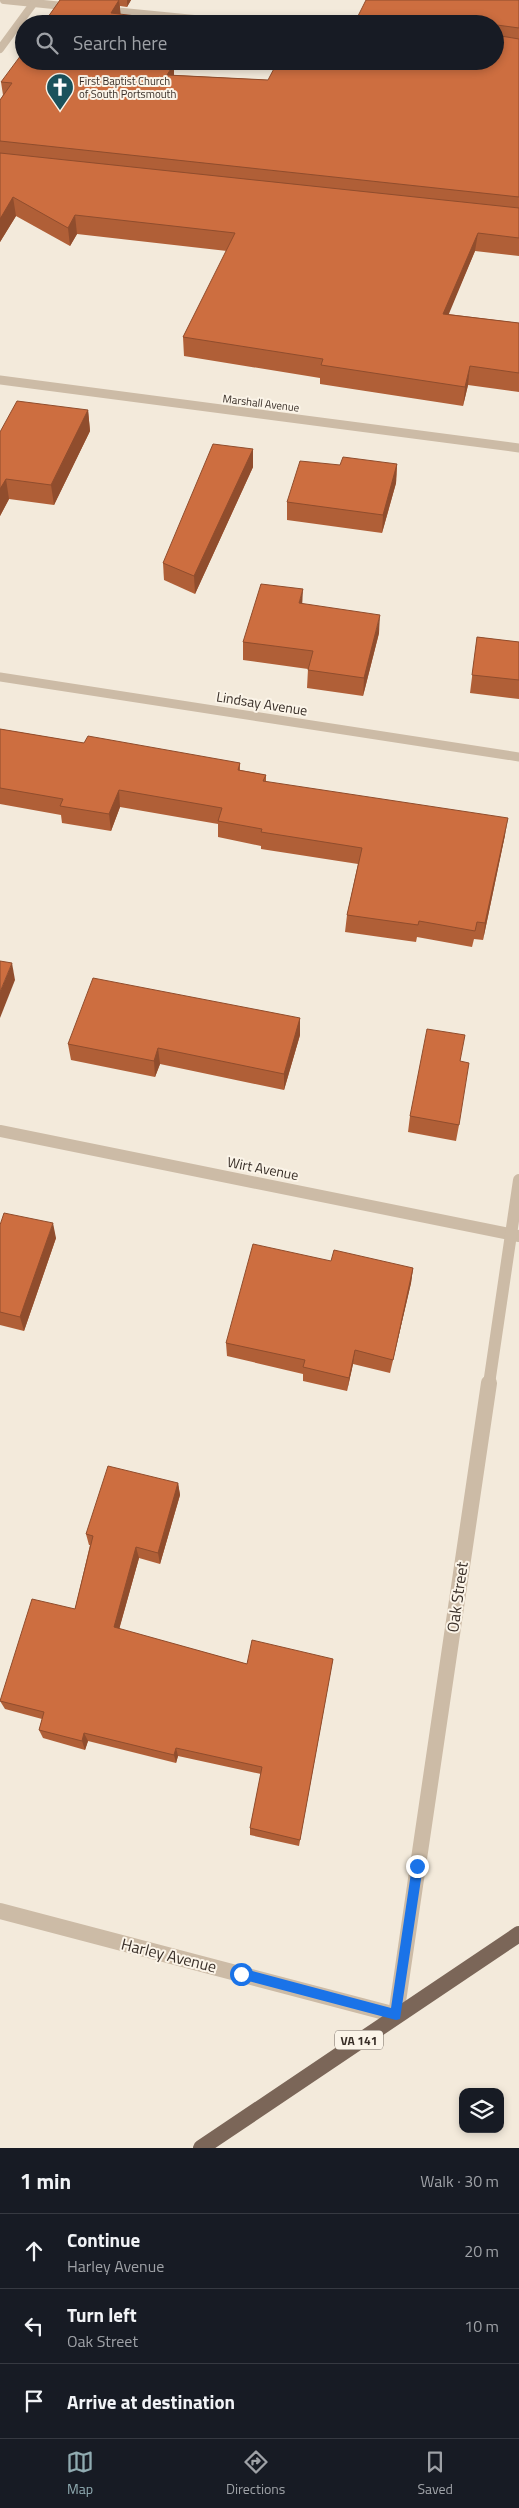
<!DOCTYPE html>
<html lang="en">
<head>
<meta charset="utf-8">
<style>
	:root { --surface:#171b24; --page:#242831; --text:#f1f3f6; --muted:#9ea1a6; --line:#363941; --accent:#90abb1 }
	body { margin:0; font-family:"Titillium Web",sans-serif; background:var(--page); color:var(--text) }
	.controls { position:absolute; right:15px; bottom:15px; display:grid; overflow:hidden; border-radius:10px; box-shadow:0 2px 8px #0003 }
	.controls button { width:45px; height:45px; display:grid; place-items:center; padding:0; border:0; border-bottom:1px solid var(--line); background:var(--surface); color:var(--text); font:25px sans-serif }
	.stop { position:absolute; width:15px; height:15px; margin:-11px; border:4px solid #1a73e8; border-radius:50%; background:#fff }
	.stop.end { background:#1a73e8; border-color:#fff; box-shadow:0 1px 5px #0008 }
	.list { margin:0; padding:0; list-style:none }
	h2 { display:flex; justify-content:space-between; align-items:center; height:65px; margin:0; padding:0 20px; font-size:21px }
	h2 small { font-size:16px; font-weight:400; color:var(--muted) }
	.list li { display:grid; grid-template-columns:32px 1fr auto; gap:15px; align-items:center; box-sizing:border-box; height:75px; padding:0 20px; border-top:1px solid var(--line) }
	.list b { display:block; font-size:19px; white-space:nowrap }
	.list p { margin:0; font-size:16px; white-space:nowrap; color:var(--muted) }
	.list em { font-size:16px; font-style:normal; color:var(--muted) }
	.icon { flex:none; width:28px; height:28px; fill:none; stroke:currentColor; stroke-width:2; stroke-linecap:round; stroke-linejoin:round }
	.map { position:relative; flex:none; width:519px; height:2148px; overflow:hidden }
	.search { position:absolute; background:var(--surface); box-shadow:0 2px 8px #0003; left:15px; right:15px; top:15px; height:55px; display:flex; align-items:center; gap:12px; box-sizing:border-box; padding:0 18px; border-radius:28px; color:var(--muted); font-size:19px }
	.sheet { height:290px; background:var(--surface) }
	nav { display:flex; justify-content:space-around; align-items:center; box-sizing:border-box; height:70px; border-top:1px solid var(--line); background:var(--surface); font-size:14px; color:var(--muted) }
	nav a { display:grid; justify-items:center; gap:2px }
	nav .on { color:var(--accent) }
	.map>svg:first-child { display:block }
</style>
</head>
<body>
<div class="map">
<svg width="519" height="2148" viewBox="0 0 519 2148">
	<rect width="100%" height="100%" fill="#f3eadb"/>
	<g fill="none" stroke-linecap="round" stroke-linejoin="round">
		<g stroke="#ccbba6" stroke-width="8">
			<path d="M4,0L73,7"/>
			<path d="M103,10L245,24"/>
			<path d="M0,49L36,0"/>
		</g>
		<g stroke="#ccbba6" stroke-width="9">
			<path d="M0,380L519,448"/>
			<path d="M0,677L519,757"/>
		</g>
		<g stroke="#ccbba6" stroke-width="12">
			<path d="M0,1131L519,1236"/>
			<path d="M489,1384L519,1180"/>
		</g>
		<path stroke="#ccbba6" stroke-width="16" d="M0,1911L396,2015L489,1383"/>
		<path stroke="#7b6658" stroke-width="16" d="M201,2148L519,1934"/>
	</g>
	<g fill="#b05f37">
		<path d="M60,0H131L127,7L120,6V14L43,24Z"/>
		<path d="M519,0V256L475,251L448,314L519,323V392L468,385L463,406L320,384V378L184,356L183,337L227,251L77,234L70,246L16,216L0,242V100L3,95L1,82L172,63L174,64V75L268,80L495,24Z"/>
		<path d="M88,410L90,431L54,505L9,499L0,516V432Z"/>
		<path d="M253,449V467L195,594L164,580L163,563Z"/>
		<path d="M397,464L396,483L382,533L287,520V502L340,465Z"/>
		<path d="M302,604L379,633L363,696L307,688L308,669L243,660V642Z"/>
		<path d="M477,637L519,642V699L470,693Z"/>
		<path d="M0,729L84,743L240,763V770L266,775V782L505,835L483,940L474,939L472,947L417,937L416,942L345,932L347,915L358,864L261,849V846L218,837V824L120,807L111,831L62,823L61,815L0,804Z"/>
		<path d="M300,1018V1035L284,1090L160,1064L155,1077L71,1060L68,1044Z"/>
		<path d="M460,1061L459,1125L456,1141L408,1132L410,1116Z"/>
		<path d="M0,1225L56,1238L24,1331L0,1325Z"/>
		<path d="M331,1261L413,1268L411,1283L390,1373L353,1364L347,1391L303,1381V1374L227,1356L226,1343Z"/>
		<path d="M178,1483L180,1495L160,1564L139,1558L119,1629L247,1664L333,1659L299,1846L250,1835V1828L261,1774L178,1756L176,1763L88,1741L85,1750L43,1738L39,1730L42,1719L5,1709L0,1701L75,1609L90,1545H89L86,1534Z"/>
	</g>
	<g fill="#904d2d">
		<path d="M119,0L121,17L111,13Z"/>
		<path d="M127,0H131L127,7Z"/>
		<path d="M497,25L495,42V27Z"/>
		<path d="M162,61H173L162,80Z"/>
		<path d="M174,64V81L167,75Z"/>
		<path d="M13,197L16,216L0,242V219Z"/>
		<path d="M75,215L77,234L70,246L68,228Z"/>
		<path d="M478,233L475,251L441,333L443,314Z"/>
		<path d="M470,366L468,385L463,406L465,387Z"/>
		<path d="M88,410L90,431L54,505L51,485Z"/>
		<path d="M253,449V467L195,594L194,576Z"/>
		<path d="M397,464L396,483L382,533L383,515Z"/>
		<path d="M6,479L9,499L0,516V489Z"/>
		<path d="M303,589L302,608L299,603Z"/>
		<path d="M380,615L379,633L363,696L364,678Z"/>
		<path d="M119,790L120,807L111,831L109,814Z"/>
		<path d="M508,818L505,835L483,940L485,923Z"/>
		<path d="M12,963L15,980L0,1018V992Z"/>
		<path d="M300,1018V1035L284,1090V1074Z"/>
		<path d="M158,1048L160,1064L155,1077L154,1061Z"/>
		<path d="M53,1223L56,1238L24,1331L20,1317Z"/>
		<path d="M413,1268L411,1283L390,1373L393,1360Z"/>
		<path d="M355,1350L353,1364L347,1391L349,1378Z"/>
		<path d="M178,1483L180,1495L160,1564L158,1553Z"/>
		<path d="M136,1547L139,1558L117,1637L114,1627Z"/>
		<path d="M84,1733L88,1741L85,1750L82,1741Z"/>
		<path d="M176,1748L178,1756L176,1763L174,1755Z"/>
	</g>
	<g fill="#cd6e40" stroke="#904d2d">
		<path d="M60,0H119L111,13L186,22L184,24H43Z"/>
		<path d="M366,0H519V28L497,25L495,27V24H354Z"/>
		<path d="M495,35L519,39V197L0,141V100L12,83L1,82L24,51V61H162L161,62L174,64L167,75L268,80L278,61H495Z"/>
		<path d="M0,153L519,208V238L478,233L443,314L519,323V373L470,366L465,387L321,365L323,359L183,337L235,233L75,215L68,228L13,197L0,219Z"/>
		<path d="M17,401L88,410L51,485L6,479L0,489V432Z"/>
		<path d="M213,444L253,449L194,576L163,563Z"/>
		<path d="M343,457L397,464L383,515L287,502L300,461L340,465Z"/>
		<path d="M261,584L303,589L299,603L380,615L364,678L308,670L313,651L243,642Z"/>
		<path d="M477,637L519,642V680L472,675Z"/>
		<path d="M0,729L84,743L88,736L240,763L238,770L266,775L263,781L508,818L485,923L477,922L475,931L419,921L418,925L347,915L362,848L261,832L262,829L218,821L222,808L119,790L109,814L60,806L63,799L0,788Z"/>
		<path d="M0,961L12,963L0,992Z"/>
		<path d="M93,978L300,1018L284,1074L158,1048L154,1061L68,1044Z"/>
		<path d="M427,1029L465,1035L460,1061L469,1063L459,1125L410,1116Z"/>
		<path d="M4,1213L53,1223L20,1317L0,1312V1225Z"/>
		<path d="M253,1244L331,1261L334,1250L413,1268L393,1360L355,1350L349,1378L303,1367L305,1360L226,1343Z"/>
		<path d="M108,1466L178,1483L158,1553L136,1547L114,1627L247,1664L252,1640L333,1659L300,1840L250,1828L262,1767L176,1748L174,1755L84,1733L82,1741L39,1730L44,1712L0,1701L32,1599L75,1609L93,1536L86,1534Z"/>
	</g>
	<path fill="#1a73e8" d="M417,1861L423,1866L400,2019L396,2020L237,1978L235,1974L241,1968L391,2008L412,1866Z"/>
	<defs>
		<g id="church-pin" transform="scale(1.4375)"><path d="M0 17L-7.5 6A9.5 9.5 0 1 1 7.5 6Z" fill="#1a525c" stroke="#fbf4e8"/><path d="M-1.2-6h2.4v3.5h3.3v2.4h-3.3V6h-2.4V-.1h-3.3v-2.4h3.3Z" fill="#fff"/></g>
	</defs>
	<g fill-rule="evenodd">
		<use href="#church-pin" x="60" y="87"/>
	</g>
	<g text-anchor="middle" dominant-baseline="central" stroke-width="4" stroke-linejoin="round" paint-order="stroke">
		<g font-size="11" fill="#382e27" stroke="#fbf4e8" text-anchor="start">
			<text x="79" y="81">First Baptist Church<tspan x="79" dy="13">of South Portsmouth</tspan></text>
		</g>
		<g font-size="11" fill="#382e27" stroke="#fbf4e8">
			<text transform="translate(261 403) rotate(7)">Marshall Avenue</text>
		</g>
		<rect fill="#fbf4e8" stroke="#726961" stroke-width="1" x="335" y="2030.5" width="48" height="19" rx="4"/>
		<g font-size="12" font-weight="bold" fill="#382e27">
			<text x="359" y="2040">VA 141</text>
		</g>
		<g font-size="14" fill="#382e27" stroke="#fbf4e8">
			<text transform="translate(262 703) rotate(9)">Lindsay Avenue</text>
			<text transform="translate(263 1168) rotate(11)">Wirt Avenue</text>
		</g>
		<g font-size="16" fill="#382e27" stroke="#fbf4e8">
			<text transform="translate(457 1597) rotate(-82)">Oak Street</text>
			<text transform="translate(169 1955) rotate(14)">Harley Avenue</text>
		</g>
	</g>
</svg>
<div class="controls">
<button><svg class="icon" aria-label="layers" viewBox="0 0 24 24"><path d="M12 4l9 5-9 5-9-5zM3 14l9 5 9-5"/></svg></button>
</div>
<div class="stop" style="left:241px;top:1974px"></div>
<div class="stop end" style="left:417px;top:1866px"></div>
<div class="search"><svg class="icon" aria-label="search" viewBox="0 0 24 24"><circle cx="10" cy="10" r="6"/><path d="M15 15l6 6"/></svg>Search here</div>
</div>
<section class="sheet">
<h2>1 min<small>Walk · 30 m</small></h2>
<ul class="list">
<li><svg class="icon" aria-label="ahead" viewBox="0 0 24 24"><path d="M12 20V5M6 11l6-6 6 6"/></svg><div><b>Continue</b><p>Harley Avenue</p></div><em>20 m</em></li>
<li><svg class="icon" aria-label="left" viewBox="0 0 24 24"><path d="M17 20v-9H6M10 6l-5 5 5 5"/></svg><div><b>Turn left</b><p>Oak Street</p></div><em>10 m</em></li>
<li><svg class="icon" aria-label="arrive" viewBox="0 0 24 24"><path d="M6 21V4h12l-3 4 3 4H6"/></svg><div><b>Arrive at destination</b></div></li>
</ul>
</section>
<nav>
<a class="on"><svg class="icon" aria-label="map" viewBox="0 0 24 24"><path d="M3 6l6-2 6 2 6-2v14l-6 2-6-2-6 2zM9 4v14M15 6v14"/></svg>Map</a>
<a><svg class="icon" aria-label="directions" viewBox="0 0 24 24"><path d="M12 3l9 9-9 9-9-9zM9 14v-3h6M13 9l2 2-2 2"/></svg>Directions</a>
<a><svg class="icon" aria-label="saved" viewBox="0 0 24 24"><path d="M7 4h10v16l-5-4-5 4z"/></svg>Saved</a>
</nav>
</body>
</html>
